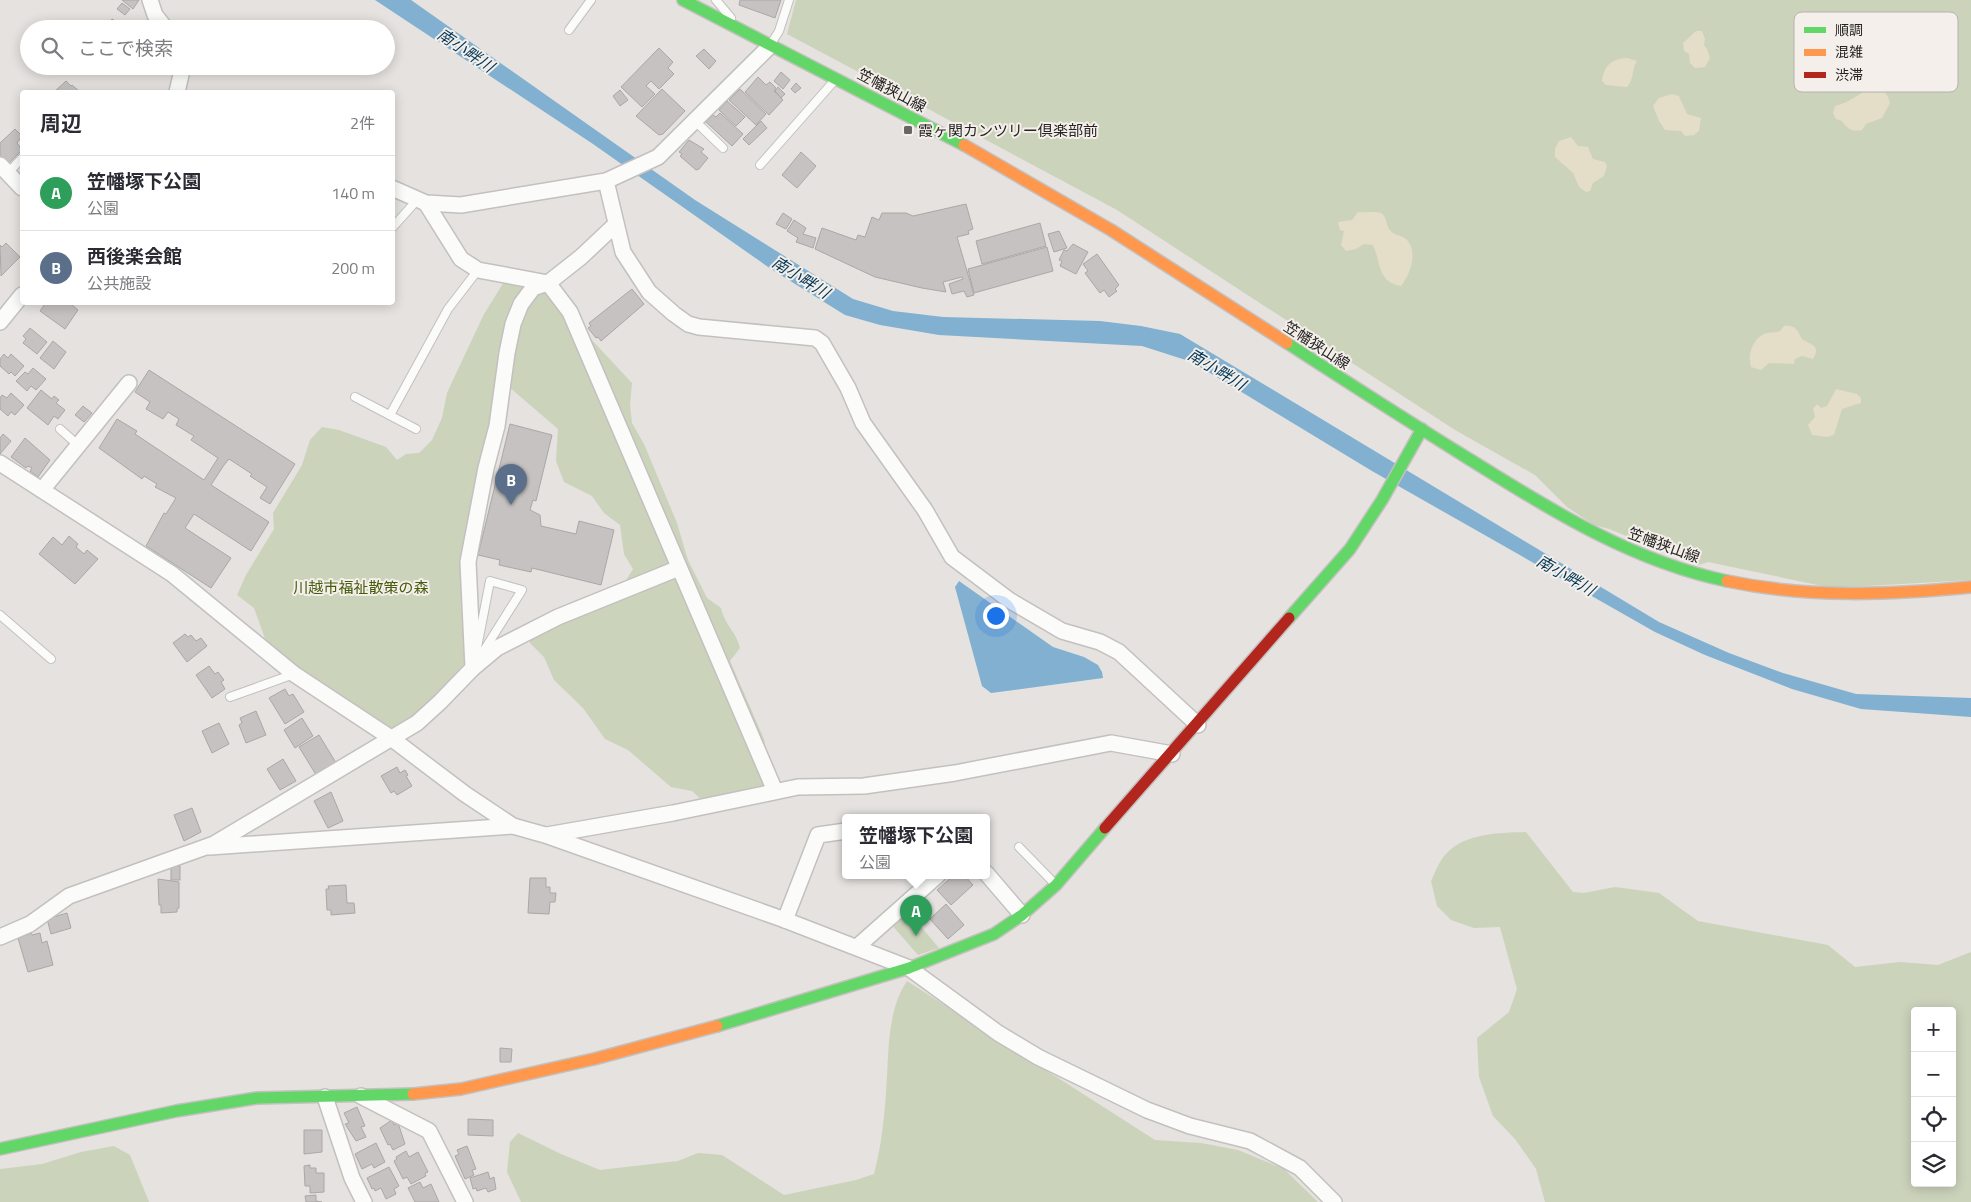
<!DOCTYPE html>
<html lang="ja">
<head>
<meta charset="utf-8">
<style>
	:root { --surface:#fff; --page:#f7f7f7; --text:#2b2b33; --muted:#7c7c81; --line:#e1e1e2; --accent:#ea580c }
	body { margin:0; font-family:"Titillium Web","Noto Sans JP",sans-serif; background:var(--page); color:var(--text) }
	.controls { position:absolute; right:15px; bottom:15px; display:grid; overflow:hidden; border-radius:5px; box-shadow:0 2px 12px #0003 }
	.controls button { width:45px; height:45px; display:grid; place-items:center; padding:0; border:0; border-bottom:1px solid var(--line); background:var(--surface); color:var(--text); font:25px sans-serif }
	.you { position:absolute; left:995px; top:615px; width:18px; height:18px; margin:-12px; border:4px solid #fff; border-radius:50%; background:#1a73e8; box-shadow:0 0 0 8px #1a73e833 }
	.badge { display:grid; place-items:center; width:32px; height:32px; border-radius:50%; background:var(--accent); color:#fff; font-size:16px; font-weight:700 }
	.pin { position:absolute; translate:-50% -41px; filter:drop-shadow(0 1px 2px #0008) }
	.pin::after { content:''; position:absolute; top:26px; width:18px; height:15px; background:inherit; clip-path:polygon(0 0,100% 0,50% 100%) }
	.popup { position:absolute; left:842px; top:814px; width:148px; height:65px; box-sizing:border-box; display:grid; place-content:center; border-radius:5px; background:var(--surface); filter:drop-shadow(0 1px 4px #0005); font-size:16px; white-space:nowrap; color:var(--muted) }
	.popup b { font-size:19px; color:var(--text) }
	.popup::after { content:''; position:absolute; left:50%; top:100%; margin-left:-10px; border:10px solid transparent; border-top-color:var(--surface) }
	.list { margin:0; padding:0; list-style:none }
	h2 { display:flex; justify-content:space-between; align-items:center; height:65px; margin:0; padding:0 20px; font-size:21px }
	h2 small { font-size:16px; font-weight:400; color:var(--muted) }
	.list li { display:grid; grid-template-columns:32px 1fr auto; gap:15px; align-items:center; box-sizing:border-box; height:75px; padding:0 20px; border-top:1px solid var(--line) }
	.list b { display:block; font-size:19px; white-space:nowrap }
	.list p { margin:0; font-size:16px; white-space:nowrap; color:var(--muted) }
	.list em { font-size:16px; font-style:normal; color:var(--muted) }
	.icon { flex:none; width:28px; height:28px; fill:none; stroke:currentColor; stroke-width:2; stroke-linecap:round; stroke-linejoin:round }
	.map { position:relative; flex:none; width:1971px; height:1202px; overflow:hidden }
	.search { position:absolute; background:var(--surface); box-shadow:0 2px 12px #0003; left:20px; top:20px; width:375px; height:55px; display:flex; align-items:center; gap:12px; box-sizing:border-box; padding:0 18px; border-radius:28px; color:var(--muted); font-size:19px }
	.panel { position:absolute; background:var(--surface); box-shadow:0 2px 12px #0003; left:20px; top:90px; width:375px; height:215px; border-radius:5px }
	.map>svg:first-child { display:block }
</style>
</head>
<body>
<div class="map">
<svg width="1971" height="1202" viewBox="0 0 1971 1202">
	<rect width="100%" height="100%" fill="#e5e2df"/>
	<g fill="#ccd3bb" fill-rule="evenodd">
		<path d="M796,0H1971V580L1832,588L1708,562L1699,565L1609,529L1594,525L1567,507L1535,475L1455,430L1117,210L891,89L889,93L880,90L863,79L864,75L787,34Z"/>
		<path d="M504,282L546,291L632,383L630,405L632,423L644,444L677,523L688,560L707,598L721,608C725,626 736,631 740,648L730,661L764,739L770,772L758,804L734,807L704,802L692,791L671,787L628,750L605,739L583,708L554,680L544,657L530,643L529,625L625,582L633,569L624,554L620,525L604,513L592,496L564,482L556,461L558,429L509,387L493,409L464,664L428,704L400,726L381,729L324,690L267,644L254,608L237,595L246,575L274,529L273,513L302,465L310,440L322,427L339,430L386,447L397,460L406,454L419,453L432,440L442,418L447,393L453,380L484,314Z"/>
		<path d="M1526,832L1573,892L1584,893L1615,887L1659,893L1698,921L1828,945L1855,967L1900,962L1938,965L1971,952V1202H1545L1536,1169L1515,1139L1493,1116L1479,1077L1477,1038L1509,1012L1517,989L1500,927L1474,928L1451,920L1437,906L1431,881C1435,873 1439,861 1446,854C1465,833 1499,833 1526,832ZM1915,1011H1952V1183H1915Z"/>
		<path d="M907,910L939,948L918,955L891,924Z"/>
		<path d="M907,981L1155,1140L1201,1143L1238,1150L1284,1169L1318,1202H521L507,1172L510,1142L518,1133L561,1154L600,1170L678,1161L698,1153L722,1155L784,1195L856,1180L874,1174C881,1147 884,1121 886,1093C889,1057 886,1012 907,981Z"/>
		<path d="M114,1146L130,1155L149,1202H0V1169L42,1164L81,1152Z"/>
	</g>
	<g fill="#e4ddc7">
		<path d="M1696,31H1702L1705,39L1704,45L1707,49L1710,58L1705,67L1695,68L1690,63L1689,54L1684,51L1683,43Z"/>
		<path d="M1627,58L1637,61C1631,70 1635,78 1627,87L1606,85L1602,81C1604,65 1612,59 1627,58Z"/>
		<path d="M1873,88C1884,90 1887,92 1890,103L1882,118L1866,124L1862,130C1852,132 1847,129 1842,121L1836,119L1833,113L1835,106C1850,103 1859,92 1873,88Z"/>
		<path d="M1672,94L1679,96L1687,114L1701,118L1699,131L1694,135L1685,136L1681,131L1665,130L1659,121L1653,106L1659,98Z"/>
		<path d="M1571,137L1578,146L1588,147L1593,159L1605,162L1607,166L1604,176L1593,183L1590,191L1586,192L1579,187L1573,173L1555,157V149L1559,141Z"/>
		<path d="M1358,212C1364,213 1375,211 1381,213C1387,216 1386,226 1390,230C1395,236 1402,235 1406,239C1419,251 1410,275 1401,286C1377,282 1381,262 1373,245L1364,244L1356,249L1346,251L1341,245L1344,231L1340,230L1338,222L1352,220Z"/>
		<path d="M1784,326C1796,325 1797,330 1802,339C1812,345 1821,346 1813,359L1802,356L1795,359L1794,364L1769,363L1761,370L1751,367C1747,355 1753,336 1768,333C1772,332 1775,333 1780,331Z"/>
		<path d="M1836,389L1857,394L1861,398V403L1842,409L1834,435L1827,437L1812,435L1808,425L1815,417L1813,409L1817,404L1821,408L1827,406Z"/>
	</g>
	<g fill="#81b0d0">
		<path d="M375,0H411L695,200L853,299L893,311L943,317L1100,321L1141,326L1180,334L1659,622L1729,653L1783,673L1856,694L1971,698V717L1861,709L1792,689L1705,655L1655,632L1372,471L1192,362L1142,346L939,335L880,325L845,315L771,269L593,144Z"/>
		<path d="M959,581L1053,647L1084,657L1098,665L1102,672L1103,678L991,693L982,686L955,587Z"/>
	</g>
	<g fill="#c5c2c1" stroke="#aaa8a7">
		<path d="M122,0H139L133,9Z"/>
		<path d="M740,0H781L775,18L739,5Z"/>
		<path d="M122,3L130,9L125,15L117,9Z"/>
		<path d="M112,19L127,29H106Z"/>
		<path d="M659,48L673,62L668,68L674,74L659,89L651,81L646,86L655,94L642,107L621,87Z"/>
		<path d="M704,49L716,61L709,69L696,56Z"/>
		<path d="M781,72L790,80L783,89L774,81Z"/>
		<path d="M758,77L766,85L770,82L776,88L774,91L783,100L769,115L745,92Z"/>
		<path d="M66,81L71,86L72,85L80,92H54Z"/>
		<path d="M796,83L801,88L795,93L791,89Z"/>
		<path d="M778,87L785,94L781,98L775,91Z"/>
		<path d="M662,89L685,111L663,134L659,135L636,116Z"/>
		<path d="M740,89L766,114L756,125L729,100Z"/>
		<path d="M620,90L628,100L620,106L613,96Z"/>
		<path d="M727,101L745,117L736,126L719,110Z"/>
		<path d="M720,113L743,134L732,146L706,122L713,115L716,117Z"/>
		<path d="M761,121L767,128L749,145L743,139Z"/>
		<path d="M15,129L22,136L17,143L22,150L7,165L0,157V143Z"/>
		<path d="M689,140L704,149L701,152L708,158L699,169L696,170L680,156L682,154L679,152Z"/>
		<path d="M801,152L816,166L797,188L782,175Z"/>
		<path d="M966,204L973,229L968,231L969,234L957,237L974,295L967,297L964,291L952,294L949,284L963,279L962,277L943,282L946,292L922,288L875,277L815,249L822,228L856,240L858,235L865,237L872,217L879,220L882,213H906L913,216Z"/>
		<path d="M783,213L792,219L786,229L776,224Z"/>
		<path d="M794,220L806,228L803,234L816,238L813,248L796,242L798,238L787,231Z"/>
		<path d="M1040,223L1046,246L982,264L976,241Z"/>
		<path d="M1059,231L1067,248L1054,252L1048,234Z"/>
		<path d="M6,243L20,257L1,276L0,245L2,247Z"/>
		<path d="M1073,244L1088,252L1076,274L1060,266L1062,261L1059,260L1064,250L1067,251Z"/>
		<path d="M1047,247L1053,271L974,293L968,269Z"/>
		<path d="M1097,254L1119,285L1115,289L1117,291L1109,297L1104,290L1100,293L1085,273L1088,271L1083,264Z"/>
		<path d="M632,289L644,304L601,341L598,337L596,338L588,328L591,326L589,323Z"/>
		<path d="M46,302H72L71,304L78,310L65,329L40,311Z"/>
		<path d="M30,328L47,342L37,354L23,343L26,339L23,336Z"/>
		<path d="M53,341L66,352L54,369L40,358Z"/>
		<path d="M4,354L8,358L11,354L24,366L15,376L11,372L9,374L0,366V359Z"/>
		<path d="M33,368L46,379L36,390L31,386L27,391L16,381L25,372L28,374Z"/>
		<path d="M149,370L295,464L270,504L260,498L267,487L250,476L252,474L229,459L224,465L211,485L269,522L251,551L194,514L185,528L231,558L211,588L146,546L164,513L166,514L176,498L155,487L157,484L144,476L142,479L99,448L117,419L137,431L135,434L204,480L218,458L191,440L194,436L176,425L179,419L168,412L163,419L146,409L150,402L135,392Z"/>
		<path d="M41,390L52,399L54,396L59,400L56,403L65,410L58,419L54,416L48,425L27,408Z"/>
		<path d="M11,393L24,405L15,415L11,412L8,416L0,409V398L2,395L7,398Z"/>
		<path d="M83,406L92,413L84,422L75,415Z"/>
		<path d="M510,424L552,435L536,501L533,500L530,510L540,515L541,526L576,534L579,521L614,530L601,585L532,568L531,572L499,565L500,560L478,555Z"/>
		<path d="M3,434L11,441L0,454V438Z"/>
		<path d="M25,438L50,460L38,477L30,471L32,468L28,466L26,468L11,457Z"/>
		<path d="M69,536L78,544L76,547L84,554L87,550L98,559L75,584L39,554L53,537L62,545Z"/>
		<path d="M185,634L188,637L191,635L196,641L201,638L207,646L187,662L173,643Z"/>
		<path d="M209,666L215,674L218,672L224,680L221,682L225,689L212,698L196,675Z"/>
		<path d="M285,689L289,696L293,694L304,712L285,724L269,698Z"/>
		<path d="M256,711L266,735L246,743L239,725L242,723L240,718Z"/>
		<path d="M302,718L313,736L295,748L284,730Z"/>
		<path d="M219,723L229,744L212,753L202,731Z"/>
		<path d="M319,735L338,766L318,778L299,747Z"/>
		<path d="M283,759L296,781L280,790L267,769Z"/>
		<path d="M397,767L400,773L405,770L408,775L406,776L412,786L397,795L394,791L391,793L381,776Z"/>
		<path d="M331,792L343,821L328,828L314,801Z"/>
		<path d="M192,808L201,832L184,841L174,815Z"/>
		<rect x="171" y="866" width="9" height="14"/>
		<path d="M954,875H964L973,885L951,905L937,890Z"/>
		<path d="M530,878H546V887H550V893H556L555,902H550L549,914L528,913Z"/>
		<path d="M158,879L179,882V908L177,909V912L161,913V905H159Z"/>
		<path d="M346,885L347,903H354L355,913L331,915V910H327L326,889H329L328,886Z"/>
		<path d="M946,904L964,925L948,939L930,919Z"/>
		<path d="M67,913L71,928L51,934L47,919Z"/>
		<path d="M31,933L32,935L40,933L42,943L47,941L53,965L28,972L18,938Z"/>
		<path d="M500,1048L512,1049L511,1062H500Z"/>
		<path d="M357,1107L365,1126L361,1127L366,1137L356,1141L345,1124L349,1123L344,1113Z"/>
		<path d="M468,1119L493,1120V1136L468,1135Z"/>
		<path d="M392,1120L394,1125L398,1123L405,1144L393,1150L390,1144L388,1145L380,1128Z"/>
		<path d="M304,1130H322V1152L304,1154Z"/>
		<path d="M376,1143L385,1162L374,1168L372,1164L362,1169L355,1154Z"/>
		<path d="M467,1146L476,1169L472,1170L474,1175L465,1179L455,1156L459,1154L457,1150Z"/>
		<path d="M406,1151L409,1157L418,1152L428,1172L425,1173L426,1176L411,1184L407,1177L403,1179L394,1161L397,1159L396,1157Z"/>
		<path d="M310,1165V1168H316V1173H324V1192L310,1193V1186H305L304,1166Z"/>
		<path d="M389,1167L399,1186L394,1189L396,1194L386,1199L381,1188L375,1191L374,1188L372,1189L367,1178Z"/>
		<path d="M488,1172L490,1179L494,1177L496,1189L488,1192L486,1188L477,1191L476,1188L473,1189L470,1178Z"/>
		<path d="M420,1182L423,1188L431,1184L439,1202H415L408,1188Z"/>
		<path d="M316,1195V1201L322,1202H306L305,1196Z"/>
	</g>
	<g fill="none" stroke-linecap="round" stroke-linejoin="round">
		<g stroke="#c3c0bf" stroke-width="10">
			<g id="lane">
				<path d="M716,0L731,18"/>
				<path d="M569,30L591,0"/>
				<path d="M771,44L779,31L789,0"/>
				<path d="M695,121L723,148"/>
				<path d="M760,165L835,80"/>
				<path d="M8,173L22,158"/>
				<path d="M392,228L418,199"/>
				<path d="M355,397L416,429"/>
				<path d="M390,415L448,309L478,270"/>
				<path d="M60,429L79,446"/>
				<path d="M490,581L522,590L473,668Z"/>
				<path d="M0,615L51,659"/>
				<path d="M230,697L294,674"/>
				<path d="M1019,847L1056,885"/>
			</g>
		</g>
		<g stroke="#c3c0bf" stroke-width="18">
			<g id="street">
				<path d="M150,0L155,15L166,29"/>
				<path d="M177,92L183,66"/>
				<path d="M0,165L22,188"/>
				<path d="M606,181L623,252L649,292L674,314L688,324L699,327L815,338L822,343L848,388L863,423L925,510L952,557L1009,600L1062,631L1100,642L1119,652L1198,725"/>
				<path d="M392,188L426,203L461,205L606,181L658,157L770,46"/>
				<path d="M426,203L461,259L478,270L548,283"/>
				<path d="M615,225L581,257L548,283L570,312L775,791"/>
				<path d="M0,322L22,295"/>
				<path d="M0,463L172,574L294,674L391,738L465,794L513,826L545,835L785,920L909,968L998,1033L1038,1057L1147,1110L1190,1126L1250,1141L1300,1168L1334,1202"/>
				<path d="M42,490L129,383"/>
				<path d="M473,668L468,562L486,468L497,426L507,353L513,324L521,304L533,288L548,283"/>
				<path d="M547,835L673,813L798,787L864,786L955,773L1111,743L1172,754"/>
				<path d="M210,847L513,826"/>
				<path d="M986,873L1022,915"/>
				<path d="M785,920L818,835L846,831"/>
				<path d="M0,937L30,924L69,896L214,844L417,723L440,702L473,668L497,648L558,617L679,568"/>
				<path d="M858,946L938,875"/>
				<path d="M361,1096L429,1131L465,1202"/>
				<path d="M325,1097L352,1178L364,1202"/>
			</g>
		</g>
		<g stroke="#c3c0bf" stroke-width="14">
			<g id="fast">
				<path d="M683,0L964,145"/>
				<path d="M1287,343C1347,382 1408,421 1469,459C1551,510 1631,561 1727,581"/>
				<path d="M1289,618L1350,549L1382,500L1422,429"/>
				<path d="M717,1026L909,968L994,934L1022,915L1056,885L1105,828"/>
				<path d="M0,1149L176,1111L257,1098L413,1094"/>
			</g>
		</g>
		<g stroke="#c3c0bf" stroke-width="14">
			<g id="slow">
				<path d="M964,145L1111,230L1287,343"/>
				<path d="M1727,581C1808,598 1889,595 1971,587"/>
				<path d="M413,1094L461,1089L594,1059L717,1026"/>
			</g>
		</g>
		<g stroke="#c3c0bf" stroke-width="14">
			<path id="jam" d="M1105,828L1289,618"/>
		</g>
		<use href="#lane" stroke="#fbfbfa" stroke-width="8"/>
		<use href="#street" stroke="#fbfbfa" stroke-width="15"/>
		<use href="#fast" stroke="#63d668" stroke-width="11"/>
		<use href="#slow" stroke="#ff974d" stroke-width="11"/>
		<use href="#jam" stroke="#b3261e" stroke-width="11"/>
	</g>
	<rect fill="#696665" stroke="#f4efea" stroke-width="2" x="903" y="125" width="10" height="10" rx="2.5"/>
	<g text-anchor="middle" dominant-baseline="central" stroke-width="4" stroke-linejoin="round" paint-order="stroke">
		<g font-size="15" fill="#262423" stroke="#f4efea">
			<text transform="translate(892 90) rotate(28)">笠幡狭山線</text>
			<text transform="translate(1317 345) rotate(33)">笠幡狭山線</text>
			<text transform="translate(1664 545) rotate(20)">笠幡狭山線</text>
		</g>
		<g font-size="15" fill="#262423" stroke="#f4efea" text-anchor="start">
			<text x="918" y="130">霞ヶ関カンツリー倶楽部前</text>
		</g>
		<g font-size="15" fill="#475c0c" stroke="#f4efea">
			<text x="361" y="587">川越市福祉散策の森</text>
		</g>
		<g font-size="16" font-style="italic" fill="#003757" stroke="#f4efea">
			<text transform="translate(466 50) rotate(34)">南小畔川</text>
			<text transform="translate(801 277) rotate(32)">南小畔川</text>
			<text transform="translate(1217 369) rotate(31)">南小畔川</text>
			<text transform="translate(1566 575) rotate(30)">南小畔川</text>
		</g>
	</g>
	<rect x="1794" y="12" width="164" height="80" rx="8" fill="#f4efea" stroke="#b6b2ae" stroke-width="1"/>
	<rect x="1804" y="27" width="22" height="6" fill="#63d668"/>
	<rect x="1804" y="49" width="22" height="7" fill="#ff974d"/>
	<rect x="1804" y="72" width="22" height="6" fill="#b3261e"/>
	<g font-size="14" fill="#262423">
		<text x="1835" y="35">順調</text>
		<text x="1835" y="57">混雑</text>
		<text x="1835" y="80">渋滞</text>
	</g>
</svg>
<div class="controls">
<button>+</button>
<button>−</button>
<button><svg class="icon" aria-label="locate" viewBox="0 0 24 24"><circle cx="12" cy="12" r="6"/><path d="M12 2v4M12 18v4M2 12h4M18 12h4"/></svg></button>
<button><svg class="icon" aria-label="layers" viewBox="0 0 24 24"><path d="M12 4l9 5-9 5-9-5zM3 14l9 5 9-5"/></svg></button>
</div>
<div class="you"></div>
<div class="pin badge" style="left:916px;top:936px;background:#2e9e5b">A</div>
<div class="popup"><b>笠幡塚下公園</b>公園</div>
<div class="pin badge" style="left:511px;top:505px;background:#5c6f8a">B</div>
<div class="search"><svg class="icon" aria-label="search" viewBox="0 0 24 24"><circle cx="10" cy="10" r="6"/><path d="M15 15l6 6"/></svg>ここで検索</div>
<section class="panel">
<h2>周辺<small>2件</small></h2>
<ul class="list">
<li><span class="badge" style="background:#2e9e5b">A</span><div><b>笠幡塚下公園</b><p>公園</p></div><em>140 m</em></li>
<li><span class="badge" style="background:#5c6f8a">B</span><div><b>西後楽会館</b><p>公共施設</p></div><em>200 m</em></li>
</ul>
</section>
</div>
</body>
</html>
